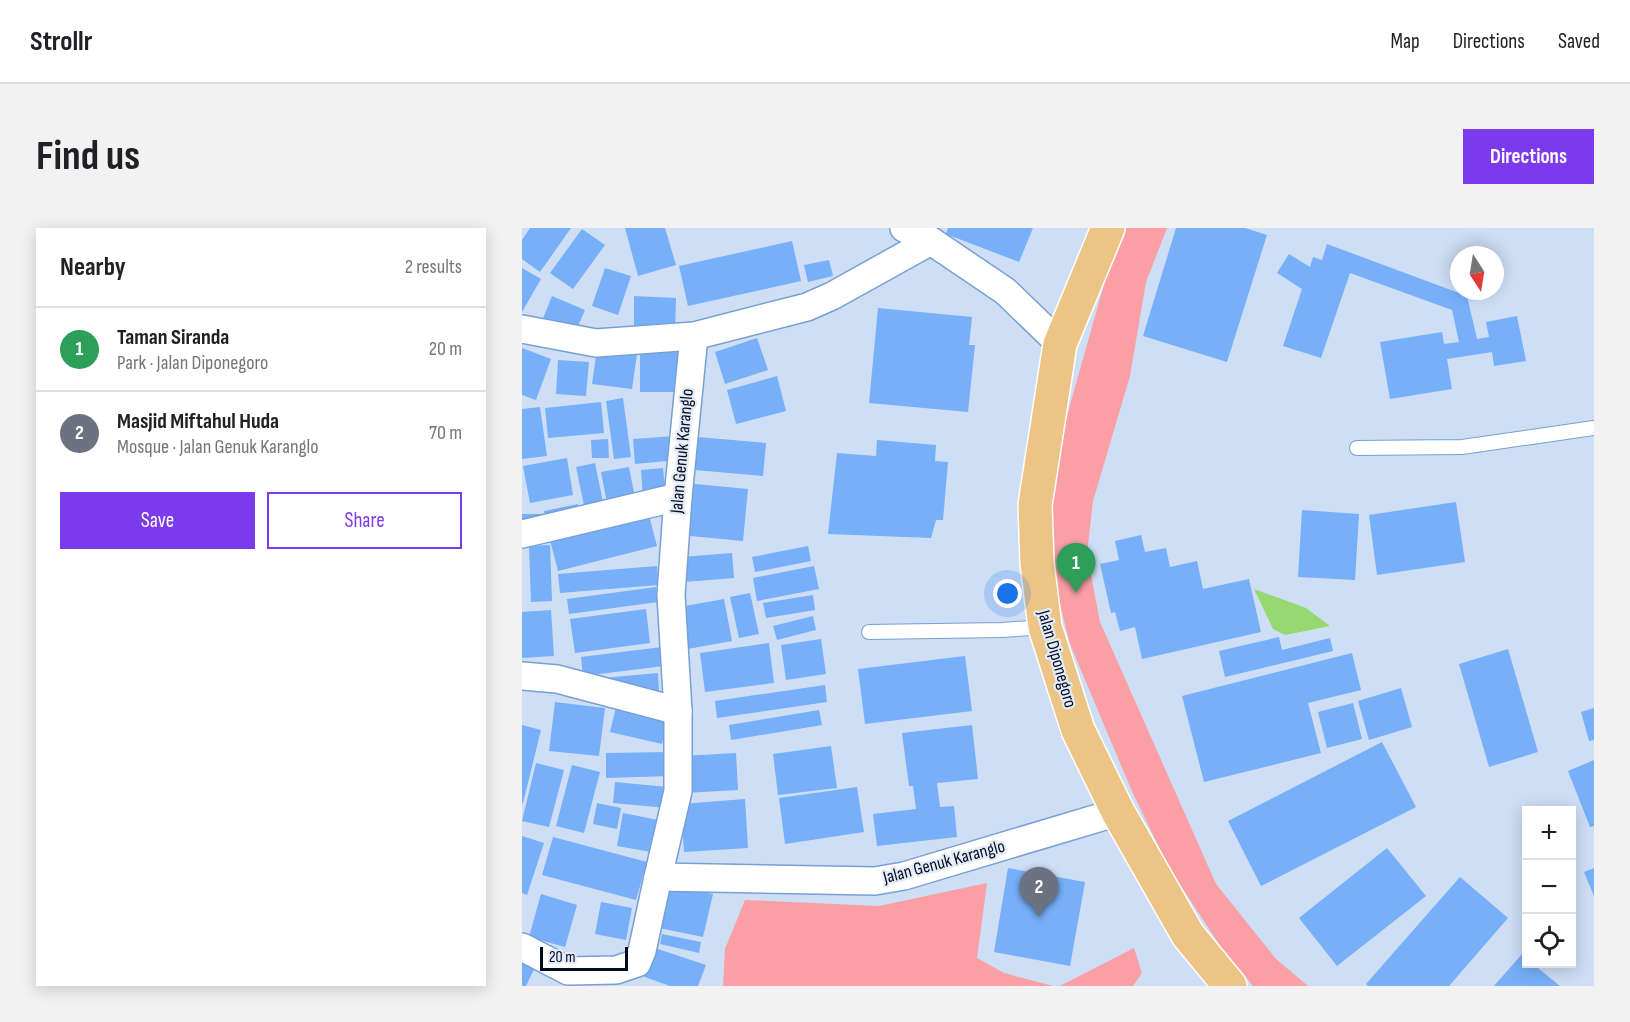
<!DOCTYPE html>
<html lang="en">
<head>
<meta charset="utf-8">
<style>
	:root { --surface:#fff; --page:#f2f2f2; --text:#202124; --muted:#757577; --line:#e0e0e0; --accent:#7c3aed }
	body { margin:0; font-family:"Sofia Sans Condensed",sans-serif; background:var(--page); color:var(--text) }
	.controls { position:absolute; right:18px; bottom:18px; display:grid; overflow:hidden; border-radius:0px; box-shadow:0 3px 15px #0003 }
	.controls button { width:54px; height:54px; display:grid; place-items:center; padding:0; border:0; border-bottom:2px solid var(--line); background:var(--surface); color:var(--text); font:30px sans-serif }
	.compass { position:absolute; left:928px; top:18px; width:54px; height:54px; border-radius:50%; background:var(--surface); box-shadow:0 3px 15px #0003; rotate:168deg }
	.scale { position:absolute; left:18px; bottom:15px; width:88px; box-sizing:border-box; padding-left:6px; border:3px solid #010c1f; border-top:0; font-size:16px; line-height:21px; white-space:nowrap; color:#010c1f; -webkit-text-stroke:4px #e2ebf6; paint-order:stroke }
	.you { position:absolute; left:486px; top:366px; width:21px; height:21px; margin:-15px; border:4px solid #fff; border-radius:50%; background:#1a73e8; box-shadow:0 0 0 9px #1a73e833 }
	.badge { display:grid; place-items:center; width:39px; height:39px; border-radius:50%; background:var(--accent); color:#fff; font-size:20px; font-weight:700 }
	.pin { position:absolute; translate:-50% -50px; filter:drop-shadow(0 2px 3px #0008) }
	.pin::after { content:''; position:absolute; top:32px; width:21px; height:18px; background:inherit; clip-path:polygon(0 0,100% 0,50% 100%) }
	.list { margin:0; padding:0; list-style:none }
	h2 { display:flex; justify-content:space-between; align-items:center; height:78px; margin:0; padding:0 24px; font-size:26px }
	h2 small { font-size:20px; font-weight:400; color:var(--muted) }
	.list li { display:grid; grid-template-columns:39px 1fr auto; gap:18px; align-items:center; box-sizing:border-box; height:84px; padding:0 24px; border-top:2px solid var(--line) }
	.list b { display:block; font-size:22px; white-space:nowrap }
	.list p { margin:0; font-size:20px; white-space:nowrap; color:var(--muted) }
	.list em { font-size:20px; font-style:normal; color:var(--muted) }
	.actions { display:flex; gap:12px; padding:18px 24px }
	.actions a { flex:1; padding:14px 0; border:2px solid var(--accent); border-radius:0px; text-align:center; font-size:21px; color:var(--accent) }
	.actions .main { background:var(--accent); color:#fff }
	.icon { flex:none; width:33px; height:33px; fill:none; stroke:currentColor; stroke-width:2; stroke-linecap:round; stroke-linejoin:round }
	.map { position:relative; flex:none; width:1072px; height:758px; overflow:hidden; border-radius:0px }
	header { display:flex; align-items:center; gap:36px; box-sizing:border-box; height:84px; padding:0 30px; background:var(--surface); border-bottom:2px solid var(--line) }
	header strong { font-size:28px }
	nav { display:flex; gap:33px; margin-inline-start:auto; font-size:21px }
	.intro { display:flex; align-items:center; justify-content:space-between; box-sizing:border-box; height:144px; padding:0 36px }
	h1 { margin:0; font-size:42px }
	.button { padding:15px 27px; border-radius:0px; background:var(--accent); color:#fff; font-size:21px; font-weight:700 }
	main { display:flex; gap:36px; padding:0 36px }
	aside { flex:1; background:var(--surface); border-radius:0px; box-shadow:0 3px 15px #0003 }
	.map>svg:first-child { display:block }
</style>
</head>
<body>
<header>
<strong>Strollr</strong>
<nav><a>Map</a><a>Directions</a><a>Saved</a></nav>
</header>
<div class="intro"><h1>Find us</h1><a class="button">Directions</a></div>
<main>
<aside>
<h2>Nearby<small>2 results</small></h2>
<ul class="list">
<li><span class="badge" style="background:#2e9e5b">1</span><div><b>Taman Siranda</b><p>Park · Jalan Diponegoro</p></div><em>20 m</em></li>
<li><span class="badge" style="background:#6b7280">2</span><div><b>Masjid Miftahul Huda</b><p>Mosque · Jalan Genuk Karanglo</p></div><em>70 m</em></li>
</ul>
<div class="actions"><a class="main">Save</a><a>Share</a></div>
</aside>
<div class="map">
<svg width="1072" height="758" viewBox="0 0 1072 758">
	<rect width="100%" height="100%" fill="#cddef5"/>
	<g fill="#fb9fa5">
		<path d="M598,0H645L624,54L608,148L571,273L565,326L578,394L694,656L754,731L786,758H731L699,719L647,640L609,561L548,416L528,337L531,237Z"/>
		<path d="M465,655L455,730L482,745L531,758H201L203,721L223,672L357,678Z"/>
		<path d="M612,720L620,745L611,758H538Z"/>
	</g>
	<path fill="#96d970" d="M732,361L784,380L808,398L763,407L751,401Z"/>
	<g fill="#77aff9">
		<path d="M8,0H49L18,44L0,31V12Z"/>
		<path d="M103,0H143L154,37L116,48Z"/>
		<path d="M426,0H511L497,34L424,6Z"/>
		<path d="M654,0H723L745,7L705,134L621,108Z"/>
		<path d="M60,1L83,17L51,61L28,45Z"/>
		<path d="M270,13L279,53L166,78L157,38Z"/>
		<path d="M805,16L945,68L955,111L967,109L964,94L995,88L1004,133L972,138L970,124L925,131L930,161L868,171L858,114L920,104L922,116L937,114L930,82L828,45L799,130L761,118L780,61L755,45L767,26L788,39L791,29L800,32Z"/>
		<path d="M307,32L311,48L286,54L282,37Z"/>
		<path d="M0,40L19,51L0,84Z"/>
		<path d="M83,40L109,48L96,87L70,78Z"/>
		<path d="M30,68L63,82L52,107L20,93Z"/>
		<path d="M112,68L154,70L153,102L112,101Z"/>
		<path d="M356,80L450,89L447,117H453L446,184L347,175Z"/>
		<path d="M235,110L246,142L203,156L193,124Z"/>
		<path d="M0,120L29,131L14,172L0,167Z"/>
		<path d="M75,121L115,126L110,161L70,156Z"/>
		<path d="M157,124V164H118V125Z"/>
		<path d="M36,132L67,134L64,168L34,166Z"/>
		<path d="M255,148L264,183L214,196L205,162Z"/>
		<path d="M101,170L109,229L92,231L84,173Z"/>
		<path d="M79,174L82,205L26,210L23,180Z"/>
		<path d="M18,179L25,228L0,231V181Z"/>
		<path d="M153,208L155,232L113,236L111,211Z"/>
		<path d="M176,209L244,215L241,248L173,242Z"/>
		<path d="M86,211L87,230H70L69,212Z"/>
		<path d="M355,212L414,217L413,233L426,234L421,292H414L409,310L306,306L315,225L354,228Z"/>
		<path d="M45,230L51,267L8,275L1,238Z"/>
		<path d="M73,235L83,284L64,287L54,239Z"/>
		<path d="M107,239L114,275L86,280L79,244Z"/>
		<path d="M141,240L144,269L121,271L119,242Z"/>
		<path d="M163,255L226,261L221,313L158,307Z"/>
		<path d="M934,274L943,334L855,347L847,287Z"/>
		<path d="M56,276L59,290L25,298L22,283Z"/>
		<path d="M125,280L135,318L36,343L26,304Z"/>
		<path d="M780,282L837,286L833,352L776,349Z"/>
		<rect x="0" y="286" width="18" height="15"/>
		<path d="M619,307L623,324L644,320L648,339L675,333L681,361L727,351L739,404L620,431L613,399L598,403L593,384L589,385L578,336L597,332L593,313Z"/>
		<path d="M28,317L30,373L9,374L7,318Z"/>
		<path d="M286,318L289,333L233,344L230,329Z"/>
		<path d="M210,325L212,350L162,354L160,329Z"/>
		<path d="M135,338L136,357L38,365L36,346Z"/>
		<path d="M292,338L297,361L235,373L231,350Z"/>
		<path d="M134,359L136,374L47,386L45,371Z"/>
		<path d="M228,365L237,406L217,410L208,369Z"/>
		<path d="M291,367L293,382L244,390L241,375Z"/>
		<path d="M202,371L210,413L160,422L152,380Z"/>
		<path d="M124,381L128,415L53,425L48,391Z"/>
		<path d="M29,382L32,428L0,430V384Z"/>
		<path d="M291,388L294,402L255,412L251,398Z"/>
		<path d="M757,409L760,422L808,410L811,423L703,449L697,423Z"/>
		<path d="M299,411L304,446L264,452L259,417Z"/>
		<path d="M247,415L252,455L183,464L178,425Z"/>
		<path d="M140,419L142,438L61,448L59,429Z"/>
		<path d="M986,421L1016,524L967,539L937,436Z"/>
		<path d="M830,425L839,462L786,475L799,525L682,554L660,468Z"/>
		<path d="M443,428L450,483L343,496L336,441Z"/>
		<path d="M136,445L137,464L81,450Z"/>
		<path d="M303,457L305,474L195,490L193,473Z"/>
		<path d="M879,460L890,499L847,512L836,473Z"/>
		<path d="M33,474L83,480L77,528L27,523Z"/>
		<path d="M831,475L840,511L805,520L796,484Z"/>
		<path d="M94,479L145,491L140,516L88,504Z"/>
		<path d="M1072,480V512L1067,513L1059,484Z"/>
		<path d="M297,482L300,497L209,512L207,497Z"/>
		<path d="M0,497L19,502L1,575H0Z"/>
		<path d="M450,497L456,551L415,555L418,579L432,578L435,609L355,618L351,586L394,581L391,558H387L380,505Z"/>
		<path d="M860,514L894,579L739,658L706,593Z"/>
		<path d="M309,518L315,560L256,567L251,526Z"/>
		<path d="M147,524L148,548L84,550V525Z"/>
		<path d="M214,525L216,562L163,565L161,528Z"/>
		<path d="M1072,532V598L1068,599L1046,543Z"/>
		<path d="M14,535L42,542L27,599L0,593Z"/>
		<path d="M50,537L78,544L62,605L34,598Z"/>
		<path d="M93,554L146,559L145,580L91,575Z"/>
		<path d="M335,559L342,604L263,616L257,570Z"/>
		<path d="M223,571L226,620L162,624L159,576Z"/>
		<path d="M75,575L99,580L95,601L71,596Z"/>
		<path d="M101,585L141,593L135,625L95,618Z"/>
		<path d="M0,608L22,615L5,667L0,665Z"/>
		<path d="M31,609L125,634L114,672L20,647Z"/>
		<path d="M865,620L904,668L815,738L777,690Z"/>
		<path d="M486,640L563,654L548,738L472,724Z"/>
		<path d="M1072,640V668L1062,644Z"/>
		<path d="M938,649L986,690L927,758H846L844,756Z"/>
		<path d="M147,657L191,666L181,709L137,700Z"/>
		<path d="M19,666L55,677L43,719L7,709Z"/>
		<path d="M79,674L110,680L104,712L73,706Z"/>
		<path d="M140,706L179,714L177,725L138,716Z"/>
		<path d="M130,719L184,737L176,758H148L120,748Z"/>
		<path d="M1000,726L1005,730V736H1011L1038,758H972Z"/>
		<path d="M0,733L13,739L4,758H0Z"/>
	</g>
	<g fill="none" stroke-linecap="round" stroke-linejoin="round">
		<g stroke="#77a0d5" stroke-width="16">
			<g id="service">
				<path d="M835,220L940,219L1072,200"/>
				<path d="M347,404L480,402L523,399"/>
			</g>
		</g>
		<g stroke="#77a0d5" stroke-width="30">
			<g id="minor">
				<path d="M382,0L409,13L483,63L538,116"/>
				<path d="M0,101L74,115L172,108L285,79L310,68L409,13"/>
				<path d="M0,306L156,269"/>
				<path d="M0,448L35,451L156,483"/>
				<path d="M136,649L156,563V483L149,367L156,269L172,108"/>
				<path d="M0,719L46,743L94,742L115,735L120,723L136,649L353,653L382,648L596,584"/>
			</g>
		</g>
		<g stroke="#fff" stroke-width="36">
			<path id="primary" d="M586,0L538,116L513,277L515,335L523,399L556,502L596,584L666,707L708,758"/>
		</g>
		<use href="#service" stroke="#fff" stroke-width="14"/>
		<use href="#minor" stroke="#fff" stroke-width="27"/>
		<use href="#primary" stroke="#ecc586" stroke-width="33"/>
	</g>
	<g text-anchor="middle" dominant-baseline="central" stroke-width="4.5" stroke-linejoin="round" paint-order="stroke">
		<g font-size="18" fill="#010c1f" stroke="#e2ebf6">
			<text transform="translate(160 223) rotate(-85)">Jalan Genuk Karanglo</text>
			<text transform="translate(535 431) rotate(74)">Jalan Diponegoro</text>
			<text transform="translate(422 634) rotate(-15)">Jalan Genuk Karanglo</text>
		</g>
	</g>
</svg>
<div class="controls">
<button>+</button>
<button>−</button>
<button><svg class="icon" aria-label="locate" viewBox="0 0 24 24"><circle cx="12" cy="12" r="6"/><path d="M12 2v4M12 18v4M2 12h4M18 12h4"/></svg></button>
</div>
<svg class="compass" viewBox="-18 -18 36 36"><path d="M0-13l5 13h-10z" fill="#e53935"/><path d="M0 13l5-13h-10z" fill="#757577"/></svg>
<div class="scale">20 m</div>
<div class="you"></div>
<div class="pin badge" style="left:554px;top:365px;background:#2e9e5b">1</div>
<div class="pin badge" style="left:517px;top:689px;background:#6b7280">2</div>
</div>
</main>
</body>
</html>
